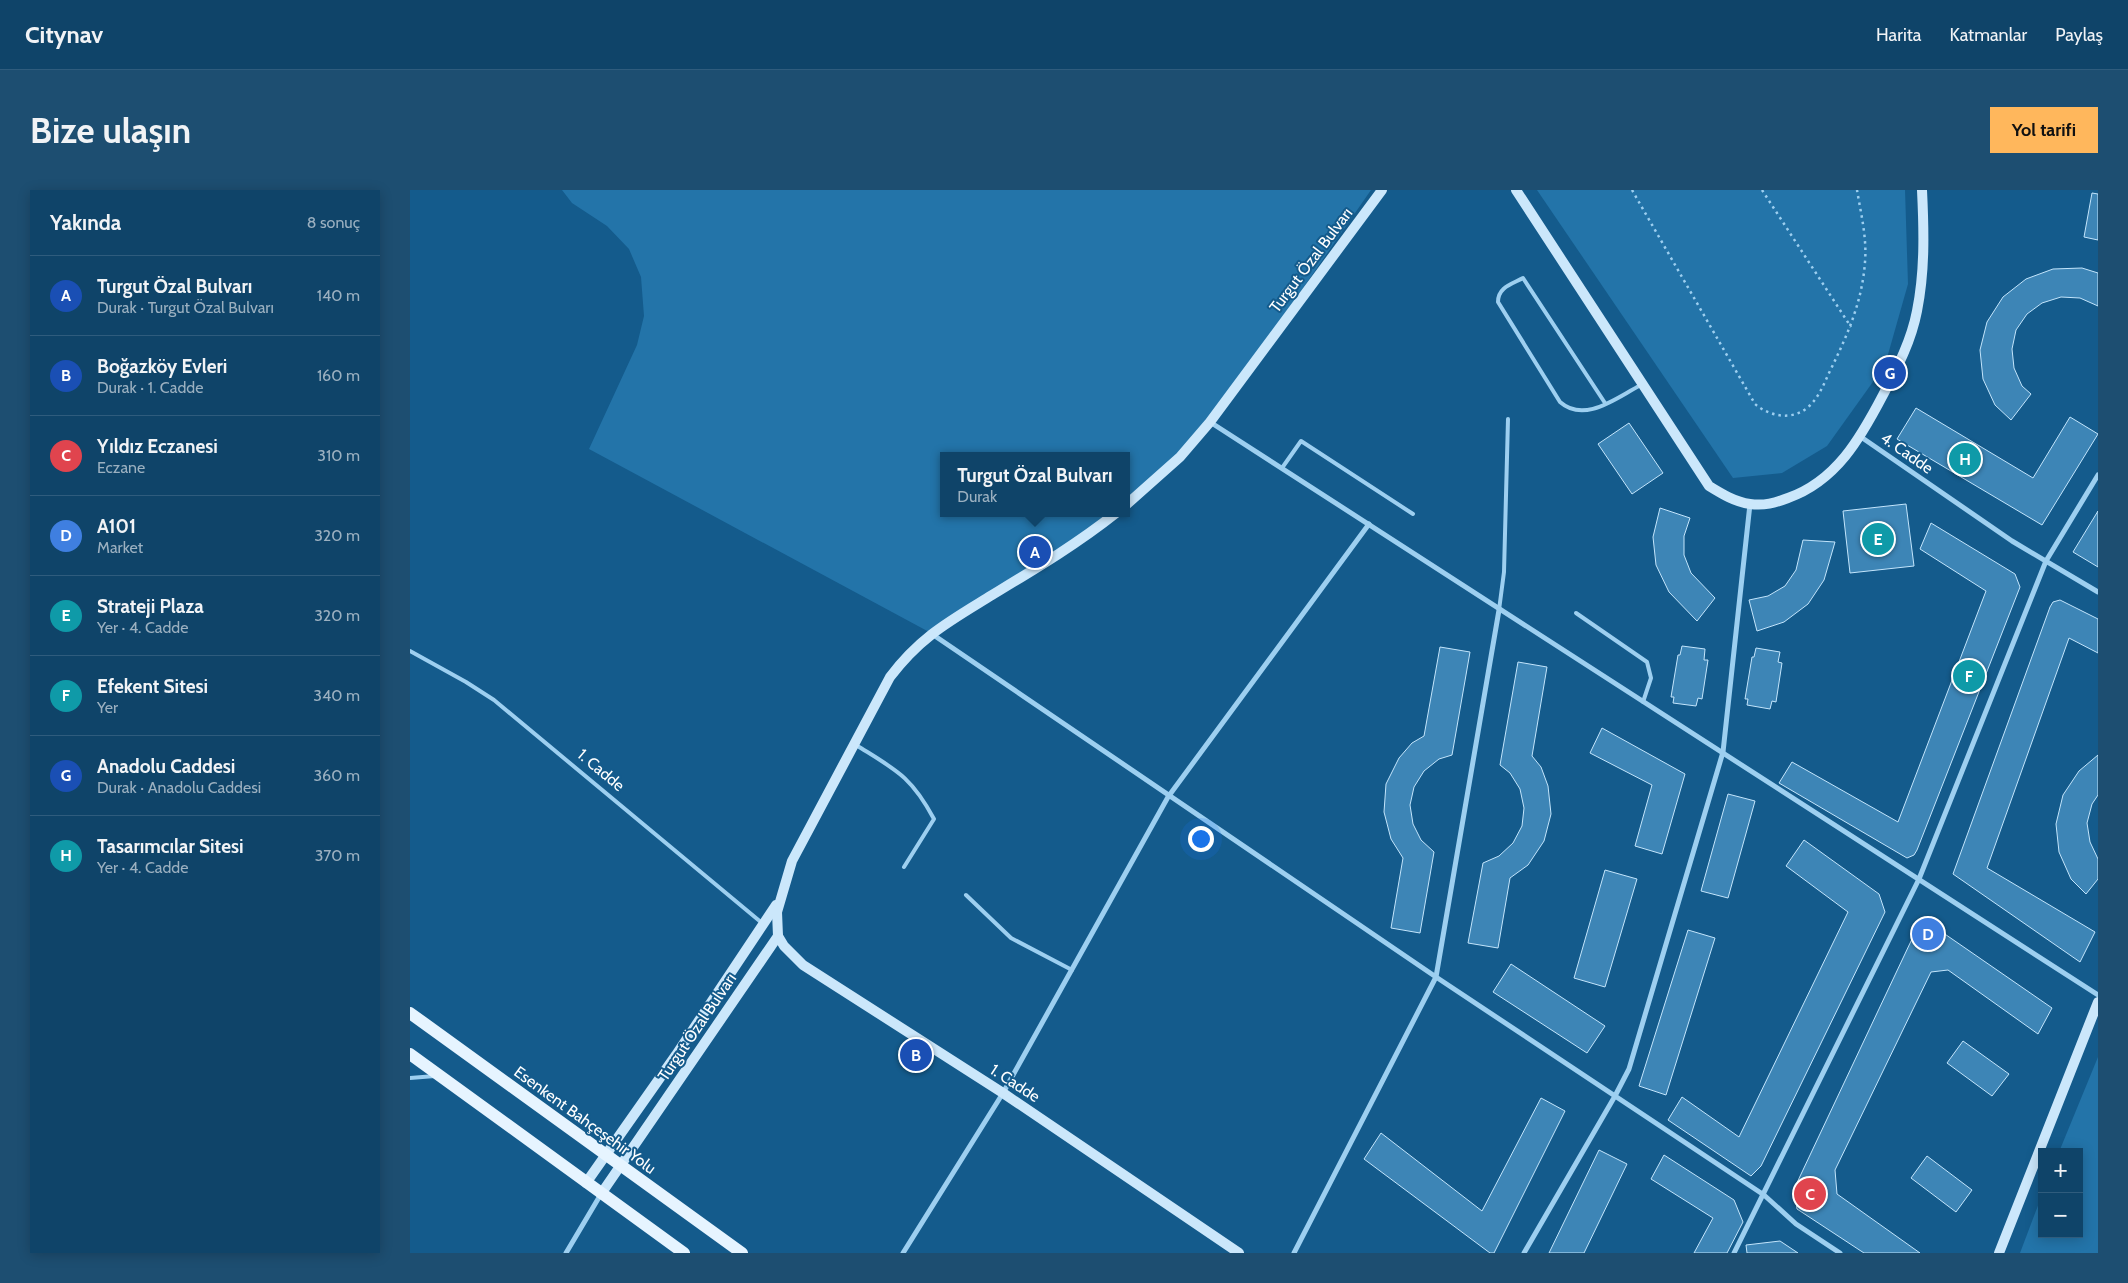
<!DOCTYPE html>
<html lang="tr">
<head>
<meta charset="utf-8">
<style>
	:root { --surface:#0f4469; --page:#1d4e71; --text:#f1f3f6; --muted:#9bb0c0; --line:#2f5c7d; --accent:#ffb75c }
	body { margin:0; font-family:Cabin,sans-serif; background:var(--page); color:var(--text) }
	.controls { position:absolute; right:15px; bottom:15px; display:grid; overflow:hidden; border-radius:0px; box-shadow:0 2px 12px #0003 }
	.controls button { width:45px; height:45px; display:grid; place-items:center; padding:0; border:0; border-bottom:1px solid var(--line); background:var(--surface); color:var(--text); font:25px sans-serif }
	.you { position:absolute; left:790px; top:648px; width:18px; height:18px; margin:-12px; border:4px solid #fff; border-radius:50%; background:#1a73e8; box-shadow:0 0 0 8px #1a73e833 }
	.badge { display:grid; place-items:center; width:32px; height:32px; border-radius:50%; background:var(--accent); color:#fff; font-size:16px; font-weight:700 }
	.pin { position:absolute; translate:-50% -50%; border:2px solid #fff; box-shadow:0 1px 5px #0006 }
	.popup { position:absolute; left:530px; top:262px; width:190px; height:65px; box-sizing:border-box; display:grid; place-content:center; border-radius:0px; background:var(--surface); filter:drop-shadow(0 1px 4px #0005); font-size:16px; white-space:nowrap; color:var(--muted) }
	.popup b { font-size:19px; color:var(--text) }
	.popup::after { content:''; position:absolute; left:50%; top:100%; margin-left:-10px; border:10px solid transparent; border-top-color:var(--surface) }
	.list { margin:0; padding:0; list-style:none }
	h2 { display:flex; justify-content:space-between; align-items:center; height:65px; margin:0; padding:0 20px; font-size:21px }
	h2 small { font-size:16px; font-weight:400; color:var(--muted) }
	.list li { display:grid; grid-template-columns:32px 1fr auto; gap:15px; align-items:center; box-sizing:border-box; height:80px; padding:0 20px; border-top:1px solid var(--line) }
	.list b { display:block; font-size:19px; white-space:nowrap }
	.list p { margin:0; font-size:16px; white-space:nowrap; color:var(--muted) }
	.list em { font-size:16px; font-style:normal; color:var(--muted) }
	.map { position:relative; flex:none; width:1688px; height:1063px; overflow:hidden; border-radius:0px }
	header { display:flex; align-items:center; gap:30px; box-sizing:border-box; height:70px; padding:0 25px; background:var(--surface); border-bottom:1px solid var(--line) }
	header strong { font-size:24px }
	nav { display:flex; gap:28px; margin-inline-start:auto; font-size:18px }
	.intro { display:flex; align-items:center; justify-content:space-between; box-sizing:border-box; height:120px; padding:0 30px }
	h1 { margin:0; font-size:35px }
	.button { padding:12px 22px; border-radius:0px; background:var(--accent); color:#111; font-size:18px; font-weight:700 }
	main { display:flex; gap:30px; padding:0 30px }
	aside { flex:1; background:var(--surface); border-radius:0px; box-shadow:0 2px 12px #0003 }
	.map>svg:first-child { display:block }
</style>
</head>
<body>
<header>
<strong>Citynav</strong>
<nav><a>Harita</a><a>Katmanlar</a><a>Paylaş</a></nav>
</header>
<div class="intro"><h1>Bize ulaşın</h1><a class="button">Yol tarifi</a></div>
<main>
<aside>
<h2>Yakında<small>8 sonuç</small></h2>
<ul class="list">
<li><span class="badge" style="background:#1a4fb4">A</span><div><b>Turgut Özal Bulvarı</b><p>Durak · Turgut Özal Bulvarı</p></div><em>140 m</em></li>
<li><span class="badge" style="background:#1a4fb4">B</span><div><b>Boğazköy Evleri</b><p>Durak · 1. Cadde</p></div><em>160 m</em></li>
<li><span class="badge" style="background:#e0444e">C</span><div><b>Yıldız Eczanesi</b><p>Eczane</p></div><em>310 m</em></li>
<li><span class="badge" style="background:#3f7fe0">D</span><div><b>A101</b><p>Market</p></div><em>320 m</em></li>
<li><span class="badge" style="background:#0f9aa8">E</span><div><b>Strateji Plaza</b><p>Yer · 4. Cadde</p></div><em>320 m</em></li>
<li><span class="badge" style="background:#0f9aa8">F</span><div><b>Efekent Sitesi</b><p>Yer</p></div><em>340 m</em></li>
<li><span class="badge" style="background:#1a4fb4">G</span><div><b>Anadolu Caddesi</b><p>Durak · Anadolu Caddesi</p></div><em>360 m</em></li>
<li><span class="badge" style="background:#0f9aa8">H</span><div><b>Tasarımcılar Sitesi</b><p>Yer · 4. Cadde</p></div><em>370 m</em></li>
</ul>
</aside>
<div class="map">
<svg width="1688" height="1063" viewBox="0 0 1688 1063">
	<rect width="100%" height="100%" fill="#145b8c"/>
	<g fill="#2374a9">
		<path d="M152,0H961L800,232L716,315V266H534V323H706L521,443L179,259L227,155L234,126L231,87L219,59L197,36L162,13Z"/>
		<path d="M1127,0H1495L1498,94L1475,175L1417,256L1372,283L1323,288Z"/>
		<path d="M1688,867V1063H1610L1632,1005V1044H1669V962H1649Z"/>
	</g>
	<g fill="#3d85b6" stroke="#c3e5fc">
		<path d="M1682,3L1688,4V50L1674,47Z"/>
		<path d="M1672,78L1688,83V116L1670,108L1651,107L1632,113L1617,124L1606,140L1602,159L1604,178L1612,196L1621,204L1601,230L1585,215L1573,189L1570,160L1577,132L1593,107L1616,89L1643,79Z"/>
		<path d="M1506,218L1623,288L1660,227L1688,244L1632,335L1487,249Z"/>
		<path d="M1219,233L1253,283L1222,304L1188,254Z"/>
		<path d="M1496,314L1504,376L1440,383L1433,321Z"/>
		<path d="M1250,318L1280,328L1274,346V365L1281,383L1305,408L1287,431L1259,402L1246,375L1243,347Z"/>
		<path d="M1688,321V377L1663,362Z"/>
		<path d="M1521,333L1605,384L1610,397L1507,660L1504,665L1497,668L1369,593L1382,572L1488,632L1576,401L1510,359Z"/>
		<path d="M1393,350L1425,352L1414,390L1398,414L1374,432L1347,441L1339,410L1358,406L1375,396L1386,380Z"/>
		<path d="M1650,410L1688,429V463L1659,448L1577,678L1685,742L1670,772L1543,684L1640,417L1643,412Z"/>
		<path d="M1272,456L1295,459L1294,470H1298L1292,509L1288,508L1286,516L1263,513L1264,507H1261L1268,465H1270Z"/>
		<path d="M1030,457L1060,462L1042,565L1029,569L1014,581L1004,597L1000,615L1003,634L1011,650L1024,662L1010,743L981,738L993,668L981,649L974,622L976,594L989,568L1002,553L1014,546Z"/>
		<path d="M1346,458L1370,462L1368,472L1372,473L1366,512L1362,511L1360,519L1337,515L1338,509H1335L1342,467H1344Z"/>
		<path d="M1108,472L1137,477L1122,566L1131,577L1138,596L1141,624L1134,651L1118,675L1100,688L1088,758L1058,753L1073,673L1089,666L1103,653L1112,636L1114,618L1110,599L1100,583L1090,575Z"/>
		<path d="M1192,538L1275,584L1252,664L1225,656L1242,595L1180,563Z"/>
		<path d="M1688,565V605L1682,614L1677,633L1680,652L1688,669V689L1676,704L1661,689L1649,662L1646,634L1653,605L1669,581Z"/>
		<path d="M1318,604L1345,611L1318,708L1291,701Z"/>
		<path d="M1394,650L1469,704L1475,722L1351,976L1341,986L1258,930L1272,907L1329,947L1438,722L1376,676Z"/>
		<path d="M1195,680L1227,689L1195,797L1164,788Z"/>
		<path d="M1520,739L1529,740L1642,818L1628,844L1538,780L1521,782L1425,980L1427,1004L1510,1063H1454L1387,1019L1384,999L1502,749Z"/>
		<path d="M1278,740L1305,748L1256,905L1229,896Z"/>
		<path d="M1101,774L1195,836L1177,863L1083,802Z"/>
		<path d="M1553,851L1599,884L1582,906L1537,873Z"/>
		<path d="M1131,908L1155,921L1084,1063H1080L954,969L971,943L1072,1021Z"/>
		<path d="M1189,960L1217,974L1174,1063H1139Z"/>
		<path d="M1254,965L1324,1010L1333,1032L1317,1063H1284L1303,1028L1241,989Z"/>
		<path d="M1517,966L1562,1000L1546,1022L1501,988Z"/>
		<path d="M1370,1051L1388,1063H1337L1336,1055Z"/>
	</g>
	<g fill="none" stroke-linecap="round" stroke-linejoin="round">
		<g stroke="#9dcff0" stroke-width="2.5" stroke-dasharray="2.5 4" stroke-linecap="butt">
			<path d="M1222,0L1345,214C1359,226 1381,231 1397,218C1408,209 1413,196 1419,183C1437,146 1452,113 1455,72C1457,48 1451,24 1447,0"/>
			<path d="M1352,0L1441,137"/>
		</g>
		<g stroke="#9dcff0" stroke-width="4">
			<path d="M1195,213L1113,88C1102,94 1088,97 1088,112L1150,212C1175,234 1207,207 1231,195"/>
			<path d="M872,278L891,251L1003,324"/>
			<path d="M1089,420L1094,382L1098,229"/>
			<path d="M1166,423L1237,472L1241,488L1233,512"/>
			<path d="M0,461L56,492L84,510L352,733"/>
			<path d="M446,555C486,580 501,586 524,629L494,677"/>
			<path d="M556,705L601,748L662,780"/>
			<path d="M0,888L25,886"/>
		</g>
		<g stroke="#9dcff0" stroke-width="5">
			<path d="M800,232L1688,805"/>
			<path d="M1451,247L1602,351L1688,402"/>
			<path d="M522,444L1026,787L1354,1005L1386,1034L1430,1063"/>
			<path d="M156,1063L191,1004"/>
			<path d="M493,1063L593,903L758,607L959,334"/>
			<path d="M884,1063L1026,787L1089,420"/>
			<path d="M1114,1063L1205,906L1219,879L1313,562L1340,314"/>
			<path d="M1324,1063L1509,689L1636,371L1688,285"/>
		</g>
		<g stroke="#cbe7fb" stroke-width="10">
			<path d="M1106,0L1299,296C1312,304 1325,312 1340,314C1354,316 1365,313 1378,308C1426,291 1450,249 1473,205C1487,178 1501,152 1507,121C1515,81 1514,41 1512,0"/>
			<path d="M716,315L770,267L800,232L972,0"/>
			<path d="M368,746L374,756L393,775L593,903L829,1063"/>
			<path d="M176,993L266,865L366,715"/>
			<path d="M191,1004L368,746L367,722L382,671L480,487C511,446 540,431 582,405C625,379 667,354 706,323"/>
			<path d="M1589,1063L1688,812"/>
		</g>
		<g stroke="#e6f4ff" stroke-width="12">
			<path d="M0,823L332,1063"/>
			<path d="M0,864L274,1063"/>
		</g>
	</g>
	<g text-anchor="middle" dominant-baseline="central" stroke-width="4" stroke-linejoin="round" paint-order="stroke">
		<g font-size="16" fill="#fff" stroke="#145b8c">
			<text transform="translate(901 70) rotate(-53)">Turgut Özal Bulvarı</text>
			<text transform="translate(1497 263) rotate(35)">4. Cadde</text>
			<text transform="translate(191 580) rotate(40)">1. Cadde</text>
			<text transform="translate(287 837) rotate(-56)">Turgut Özal Bulvarı</text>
			<text transform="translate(605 893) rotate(33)">1. Cadde</text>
			<text transform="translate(175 930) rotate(36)">Esenkent Bahçeşehir Yolu</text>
		</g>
	</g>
</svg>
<div class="controls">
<button>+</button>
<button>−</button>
</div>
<div class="you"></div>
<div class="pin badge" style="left:625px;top:362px;background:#1a4fb4">A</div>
<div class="popup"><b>Turgut Özal Bulvarı</b>Durak</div>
<div class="pin badge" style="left:506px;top:865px;background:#1a4fb4">B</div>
<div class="pin badge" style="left:1400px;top:1004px;background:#e0444e">C</div>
<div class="pin badge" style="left:1518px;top:744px;background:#3f7fe0">D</div>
<div class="pin badge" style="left:1468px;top:349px;background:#0f9aa8">E</div>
<div class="pin badge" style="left:1559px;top:486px;background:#0f9aa8">F</div>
<div class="pin badge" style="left:1480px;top:183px;background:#1a4fb4">G</div>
<div class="pin badge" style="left:1555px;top:269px;background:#0f9aa8">H</div>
</div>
</main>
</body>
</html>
